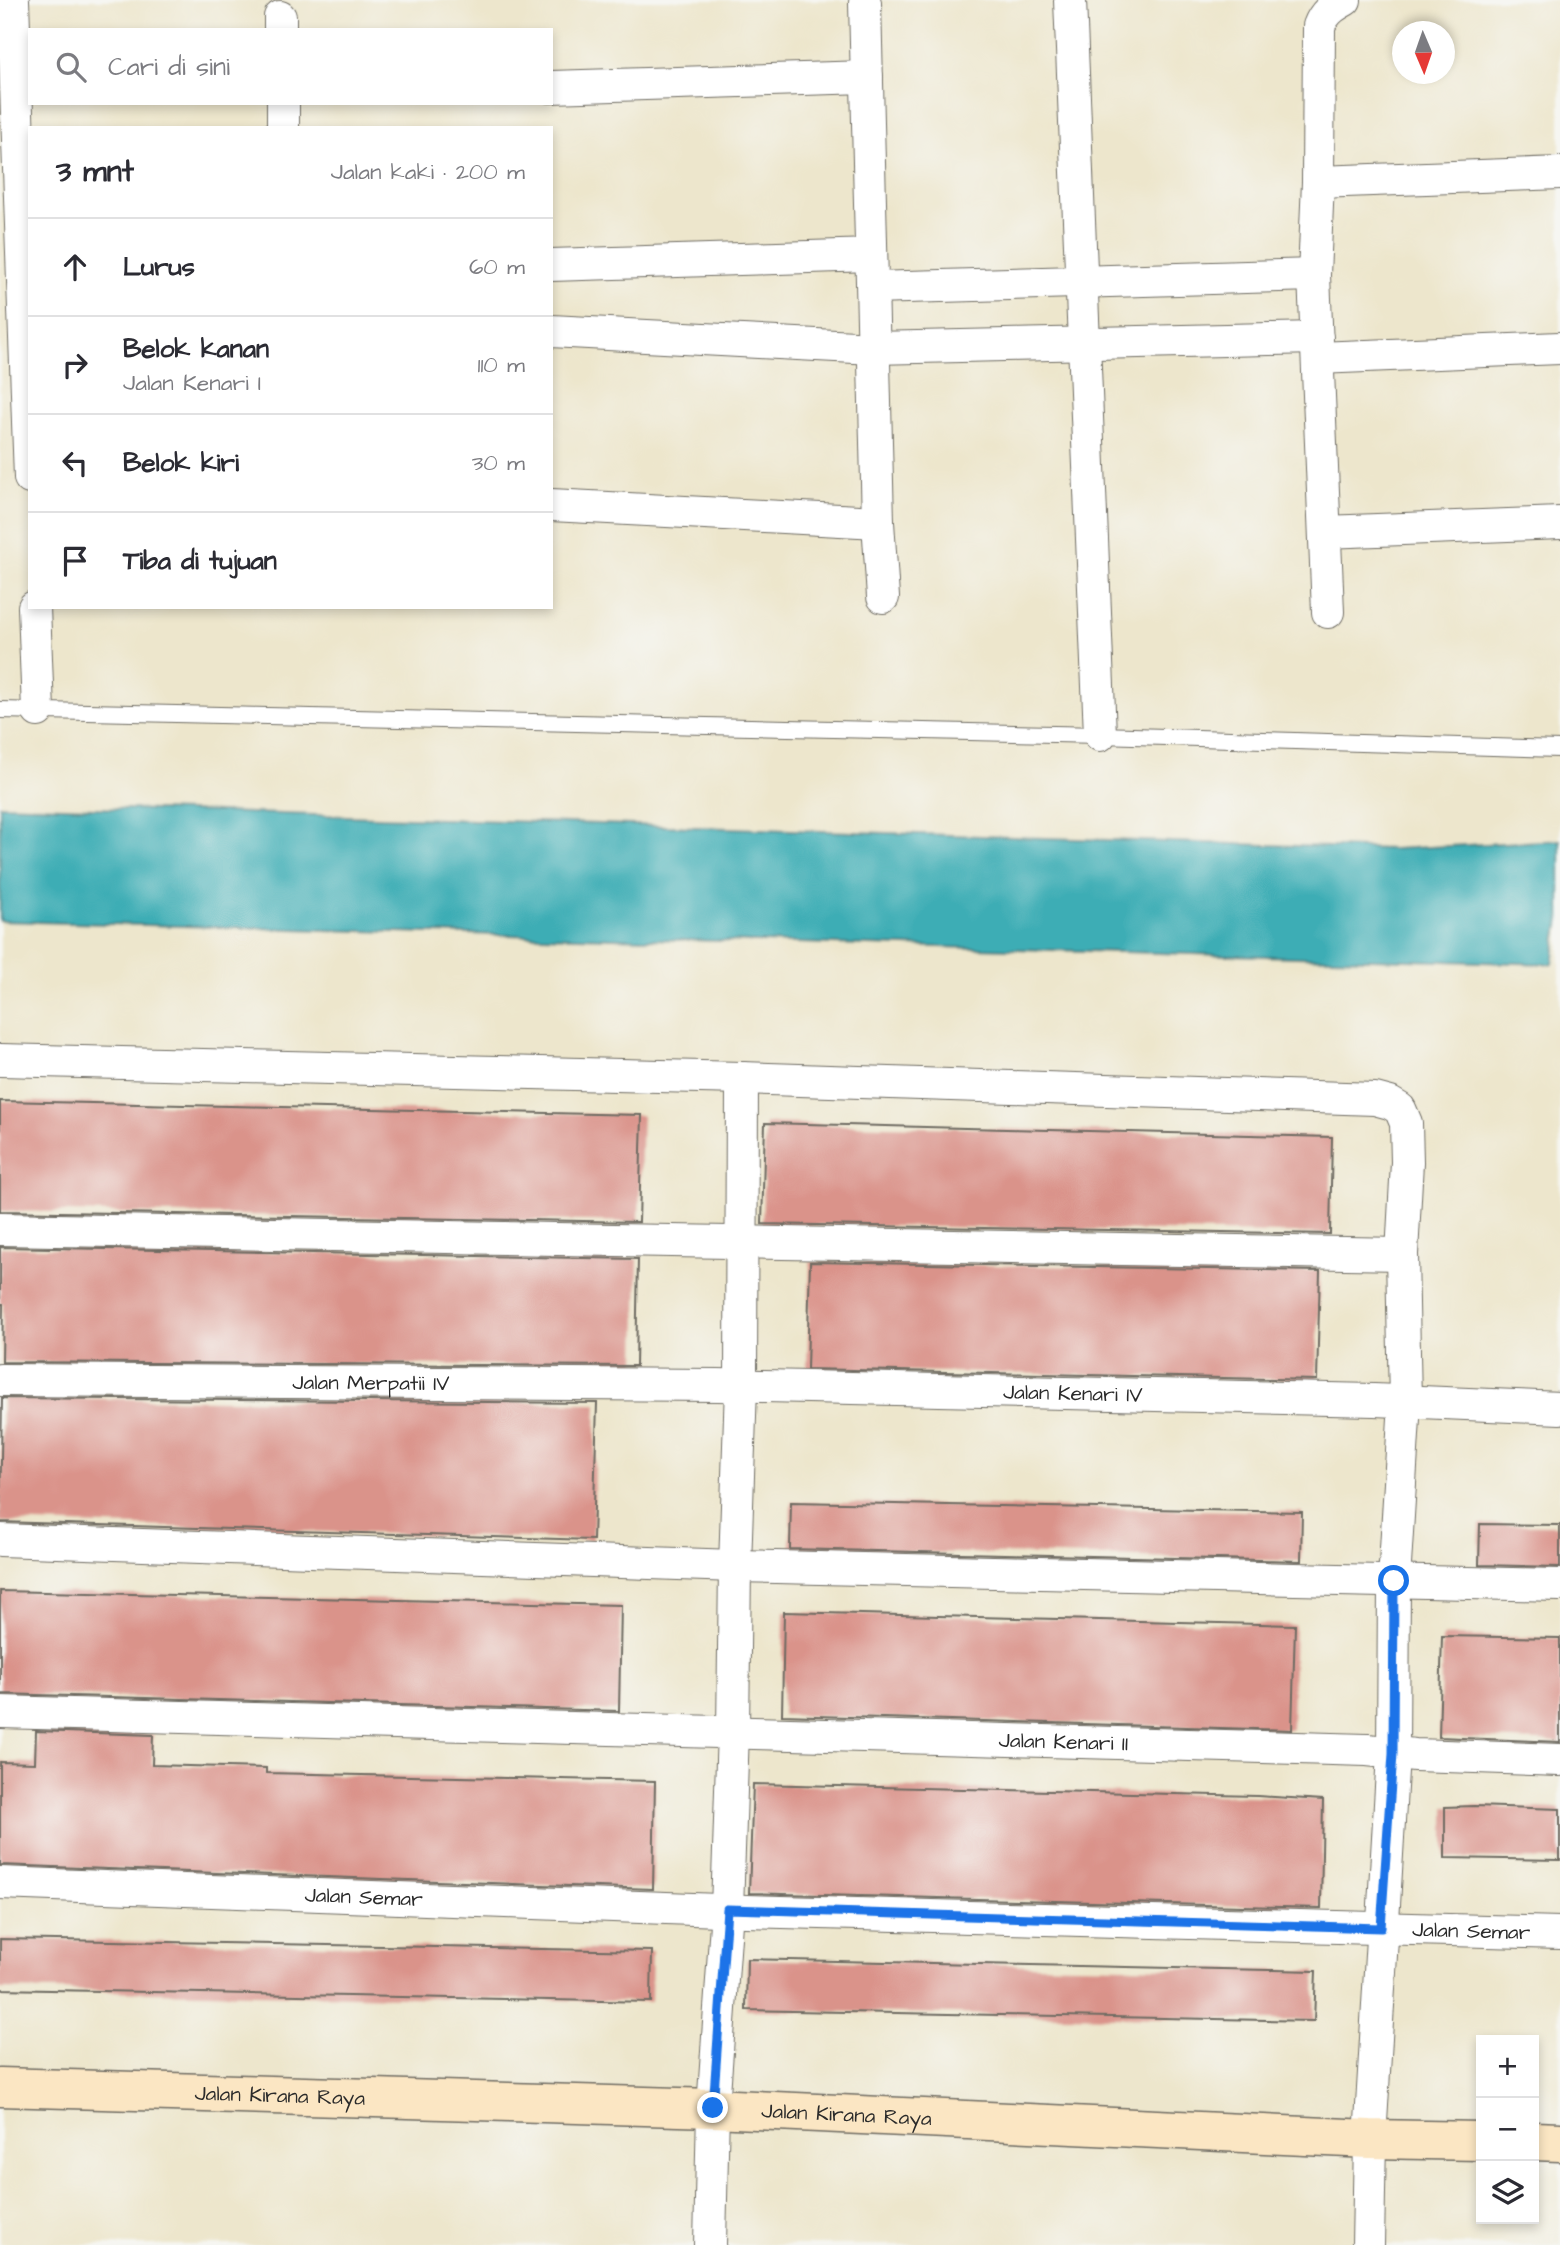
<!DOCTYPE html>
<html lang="id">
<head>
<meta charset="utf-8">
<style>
	:root { --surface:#fff; --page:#f7f7f7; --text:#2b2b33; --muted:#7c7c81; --line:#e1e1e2 }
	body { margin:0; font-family:"Architects Daughter",sans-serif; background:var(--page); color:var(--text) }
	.controls { position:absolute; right:21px; bottom:21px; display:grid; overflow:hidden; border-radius:0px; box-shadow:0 4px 10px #0003 }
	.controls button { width:63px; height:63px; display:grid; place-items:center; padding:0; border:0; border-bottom:2px solid var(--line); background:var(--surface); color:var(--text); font:35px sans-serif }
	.compass { position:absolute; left:1392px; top:21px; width:63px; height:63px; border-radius:50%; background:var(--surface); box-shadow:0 4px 10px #0003; rotate:178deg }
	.stop { position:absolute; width:21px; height:21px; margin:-16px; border:5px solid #1a73e8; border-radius:50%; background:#fff }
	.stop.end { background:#1a73e8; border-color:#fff; box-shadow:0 2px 7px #0008 }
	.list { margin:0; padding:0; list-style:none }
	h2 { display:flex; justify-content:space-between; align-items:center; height:91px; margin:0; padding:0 28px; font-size:30px }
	h2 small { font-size:23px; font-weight:400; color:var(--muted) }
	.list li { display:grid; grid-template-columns:46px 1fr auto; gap:21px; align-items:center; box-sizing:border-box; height:98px; padding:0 28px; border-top:2px solid var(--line) }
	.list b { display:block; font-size:26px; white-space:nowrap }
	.list p { margin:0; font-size:23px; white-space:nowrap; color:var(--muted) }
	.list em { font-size:23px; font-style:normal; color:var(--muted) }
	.icon { flex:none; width:38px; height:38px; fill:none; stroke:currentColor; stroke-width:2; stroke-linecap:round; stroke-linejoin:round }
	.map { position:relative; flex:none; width:1560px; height:2245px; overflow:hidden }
	.search { position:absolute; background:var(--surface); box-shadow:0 4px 10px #0003; left:28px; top:28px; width:525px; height:77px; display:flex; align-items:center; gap:18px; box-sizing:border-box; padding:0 24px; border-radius:0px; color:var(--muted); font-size:26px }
	.panel { position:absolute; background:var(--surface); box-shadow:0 4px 10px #0003; left:28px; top:126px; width:525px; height:483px; border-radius:0px }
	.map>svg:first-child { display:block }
</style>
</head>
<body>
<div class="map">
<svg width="1560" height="2245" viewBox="0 0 1560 2245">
	<rect width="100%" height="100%" fill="#f6f6f2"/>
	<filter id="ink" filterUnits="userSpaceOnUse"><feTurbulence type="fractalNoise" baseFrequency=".0143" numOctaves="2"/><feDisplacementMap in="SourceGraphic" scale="14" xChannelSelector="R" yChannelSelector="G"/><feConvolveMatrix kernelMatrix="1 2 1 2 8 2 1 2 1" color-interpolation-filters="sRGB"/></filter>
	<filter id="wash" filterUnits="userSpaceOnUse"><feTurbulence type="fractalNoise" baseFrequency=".00686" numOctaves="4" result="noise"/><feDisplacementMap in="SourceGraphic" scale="28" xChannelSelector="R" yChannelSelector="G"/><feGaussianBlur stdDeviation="1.57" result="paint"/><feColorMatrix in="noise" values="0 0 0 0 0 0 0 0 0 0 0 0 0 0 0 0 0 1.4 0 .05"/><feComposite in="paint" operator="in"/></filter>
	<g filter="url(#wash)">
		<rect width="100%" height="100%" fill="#ede6cc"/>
		<path fill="#3cadb5" stroke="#346c70" stroke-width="2" d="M0,805L1393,849L1560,840V917L1553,964L0,921Z"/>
		<g id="blocks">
			<g fill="#da938a">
				<path d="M0,1101L642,1115L639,1222L0,1211Z"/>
				<path d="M765,1123L1332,1137L1330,1234L762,1224Z"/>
				<path d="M0,1247L638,1259L636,1366L2,1362L3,1304H0Z"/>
				<path d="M810,1262L1320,1271L1317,1380L807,1369Z"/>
				<path d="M2,1398L597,1403L593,1540L0,1522Z"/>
				<path d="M791,1502L1302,1512L1301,1561L790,1549Z"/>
				<path d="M1480,1524L1560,1525V1567L1479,1565Z"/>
				<path d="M0,1591L621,1605L619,1711L0,1694Z"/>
				<path d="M784,1612L1295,1625L1292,1730L782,1715Z"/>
				<path d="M1442,1636L1560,1638V1742L1439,1737Z"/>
				<path d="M36,1731L153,1735L152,1765L266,1768V1773L655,1781L653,1889L0,1865V1762L35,1763Z"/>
				<path d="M753,1784L1257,1796L1323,1800L1321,1908L749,1893Z"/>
				<path d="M1474,1806L1560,1809V1860L1445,1858V1807Z"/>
				<path d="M0,1939L652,1951L651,2002L0,1989Z"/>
				<path d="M747,1959L1316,1971L1314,2021L746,2010Z"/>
			</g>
		</g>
	</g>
	<g filter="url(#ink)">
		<use href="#blocks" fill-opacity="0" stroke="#6f6c63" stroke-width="2"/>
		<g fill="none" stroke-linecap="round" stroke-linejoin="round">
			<g stroke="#6f6c63" stroke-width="18">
				<path id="lane" d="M0,710L1100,735L1560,749"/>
			</g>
			<g stroke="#6f6c63" stroke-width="34">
				<g id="street">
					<path d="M13,0L30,478"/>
					<path d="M1070,0L1100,735"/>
					<path d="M865,3L878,522L883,597"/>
					<path d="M280,17V30"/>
					<path d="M551,87L867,77"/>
					<path d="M283,103V128"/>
					<path d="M1318,182L1560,173"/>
					<path d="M551,265L871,255"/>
					<path d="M873,288L1314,275"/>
					<path d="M551,331L874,348L1317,338"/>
					<path d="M1318,358L1560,348"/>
					<path d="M551,505L878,522"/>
					<path d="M1325,532L1560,523"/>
					<path d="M34,607L38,711"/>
					<path d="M1328,612L1314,275L1318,182L1319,26C1324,13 1332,7 1345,0"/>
					<path d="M0,1060L742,1078L1375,1099L1390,1103L1400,1109L1406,1123L1407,1162L1402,1254L1405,1402L1394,1581L1393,1754L1370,2139L1368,2245"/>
					<path d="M0,1229L1402,1254"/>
					<path id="s1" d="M0,1380L718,1385L1374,1400L1560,1408"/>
					<path d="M0,1540L735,1566L1560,1585"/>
					<path id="s2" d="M0,1712L1367,1750L1415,1755L1560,1760"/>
					<path id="s3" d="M0,1883L746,1911L1560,1933"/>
					<path d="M710,2245L713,2108L727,1909L733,1731L735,1566L741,1386L742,1078"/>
				</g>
			</g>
			<g stroke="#6f6c63" stroke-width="41">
				<g id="secondary">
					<path id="s4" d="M0,2087L713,2108L1370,2139L1481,2141"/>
					<path d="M1534,2141L1560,2142"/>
				</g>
			</g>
			<use href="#lane" stroke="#fff" stroke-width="16"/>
			<use href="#street" stroke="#fff" stroke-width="32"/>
			<use href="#secondary" stroke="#fbe6c3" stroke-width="38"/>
		</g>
	</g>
	<g fill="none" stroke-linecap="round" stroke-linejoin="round" filter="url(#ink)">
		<path stroke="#1a73e8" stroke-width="9" d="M713,2108L727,1909L1381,1928L1393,1754L1394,1581"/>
	</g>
	<g text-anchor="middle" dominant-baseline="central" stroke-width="6" stroke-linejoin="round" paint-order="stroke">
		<g font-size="21" fill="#2b2b2b" stroke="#f6f6f2">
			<text stroke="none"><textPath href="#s1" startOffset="371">Jalan Merpatii IV</textPath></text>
			<text stroke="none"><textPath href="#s1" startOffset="1073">Jalan Kenari IV</textPath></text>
			<text stroke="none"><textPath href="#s2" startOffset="1064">Jalan Kenari II</textPath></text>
			<text stroke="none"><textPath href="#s3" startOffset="364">Jalan Semar</textPath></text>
			<text stroke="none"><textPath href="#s3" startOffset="1472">Jalan Semar</textPath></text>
			<text stroke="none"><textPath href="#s4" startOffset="280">Jalan Kirana Raya</textPath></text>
			<text stroke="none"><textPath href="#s4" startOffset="847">Jalan Kirana Raya</textPath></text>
		</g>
	</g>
</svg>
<div class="controls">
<button>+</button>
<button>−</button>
<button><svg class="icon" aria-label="layers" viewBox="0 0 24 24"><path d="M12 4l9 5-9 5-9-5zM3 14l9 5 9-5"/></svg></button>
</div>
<svg class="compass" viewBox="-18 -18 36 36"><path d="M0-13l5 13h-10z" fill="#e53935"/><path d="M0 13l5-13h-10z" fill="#7c7c81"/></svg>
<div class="stop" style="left:1394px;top:1581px"></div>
<div class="stop end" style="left:713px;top:2108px"></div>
<div class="search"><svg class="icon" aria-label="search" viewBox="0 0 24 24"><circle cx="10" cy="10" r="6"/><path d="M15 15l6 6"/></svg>Cari di sini</div>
<section class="panel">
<h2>3 mnt<small>Jalan kaki · 200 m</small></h2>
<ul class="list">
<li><svg class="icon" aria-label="ahead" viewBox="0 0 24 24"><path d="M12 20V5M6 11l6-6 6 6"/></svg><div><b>Lurus</b></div><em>60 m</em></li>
<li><svg class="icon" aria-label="right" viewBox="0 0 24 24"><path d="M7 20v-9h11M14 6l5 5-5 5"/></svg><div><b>Belok kanan</b><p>Jalan Kenari I</p></div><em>110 m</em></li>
<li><svg class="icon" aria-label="left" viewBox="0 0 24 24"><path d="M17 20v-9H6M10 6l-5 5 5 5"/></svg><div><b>Belok kiri</b></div><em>30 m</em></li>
<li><svg class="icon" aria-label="arrive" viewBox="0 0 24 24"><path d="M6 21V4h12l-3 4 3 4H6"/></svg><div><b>Tiba di tujuan</b></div></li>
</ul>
</section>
</div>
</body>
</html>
